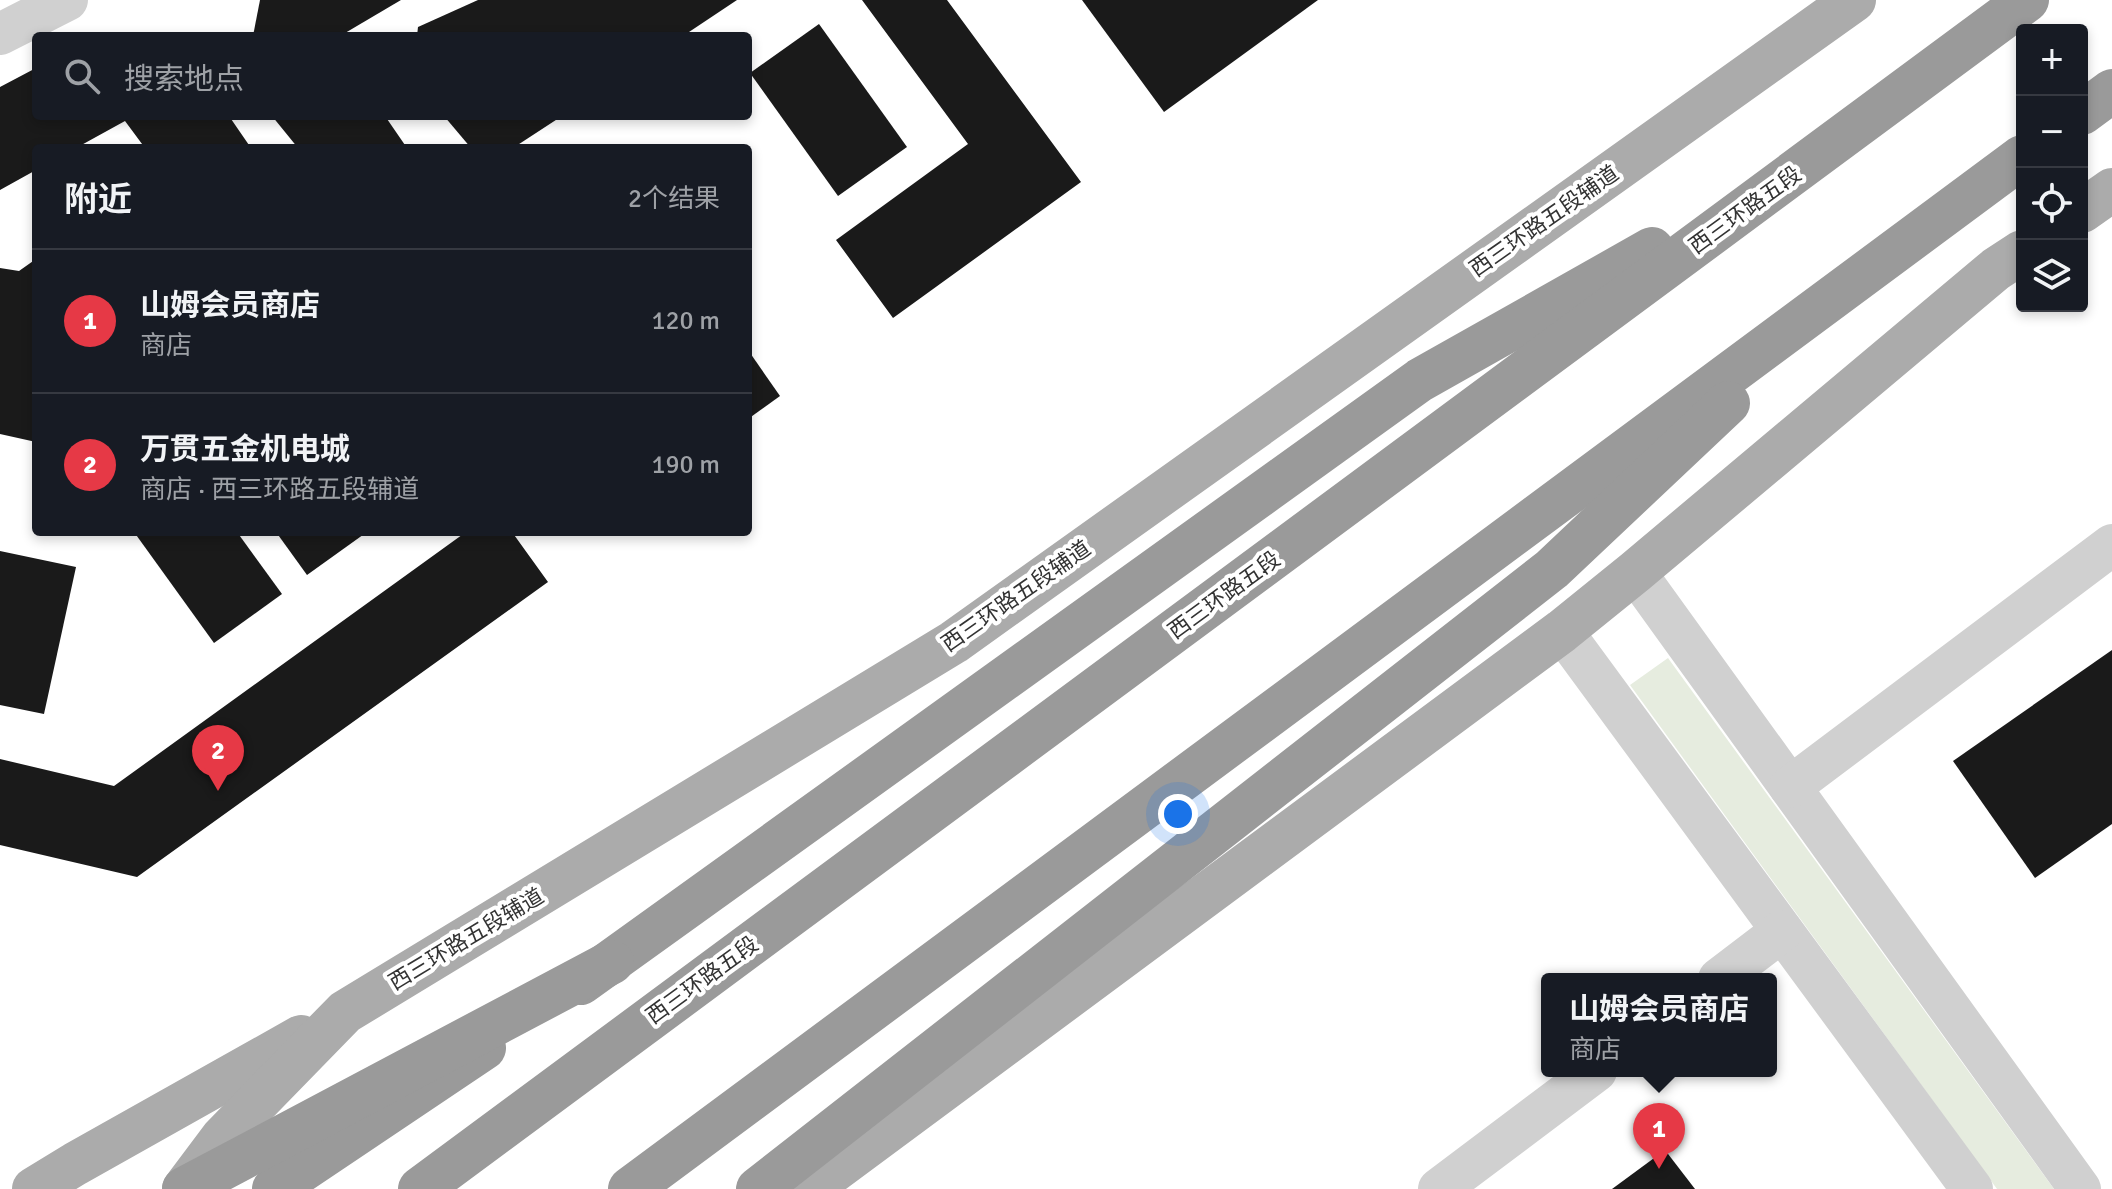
<!DOCTYPE html>
<html lang="zh">
<head>
<meta charset="utf-8">
<style>
	:root { --surface:#171b24; --page:#20242c; --text:#f1f3f6; --muted:#9ea1a6; --line:#363941; --accent:#e63946 }
	body { margin:0; font-family:Signika,"Noto Sans SC",sans-serif; background:var(--page); color:var(--text) }
	.controls { position:absolute; right:24px; top:24px; display:grid; overflow:hidden; border-radius:8px; box-shadow:0 4px 12px #0003 }
	.controls button { width:72px; height:72px; display:grid; place-items:center; padding:0; border:0; border-bottom:2px solid var(--line); background:var(--surface); color:var(--text); font:40px sans-serif }
	.you { position:absolute; left:1178px; top:814px; width:28px; height:28px; margin:-20px; border:6px solid #fff; border-radius:50%; background:#1a73e8; box-shadow:0 0 0 12px #1a73e833 }
	.badge { display:grid; place-items:center; width:52px; height:52px; border-radius:50%; background:var(--accent); color:#fff; font-size:26px; font-weight:700 }
	.pin { position:absolute; translate:-50% -66px; filter:drop-shadow(0 2px 4px #0008) }
	.pin::after { content:''; position:absolute; top:42px; width:28px; height:24px; background:inherit; clip-path:polygon(0 0,100% 0,50% 100%) }
	.popup { position:absolute; left:1541px; top:973px; width:236px; height:104px; box-sizing:border-box; display:grid; place-content:center; border-radius:8px; background:var(--surface); filter:drop-shadow(0 2px 6px #0005); font-size:26px; white-space:nowrap; color:var(--muted) }
	.popup b { font-size:30px; color:var(--text) }
	.popup::after { content:''; position:absolute; left:50%; top:100%; margin-left:-16px; border:16px solid transparent; border-top-color:var(--surface) }
	.list { margin:0; padding:0; list-style:none }
	h2 { display:flex; justify-content:space-between; align-items:center; height:104px; margin:0; padding:0 32px; font-size:34px }
	h2 small { font-size:26px; font-weight:400; color:var(--muted) }
	.list li { display:grid; grid-template-columns:52px 1fr auto; gap:24px; align-items:center; box-sizing:border-box; height:144px; padding:0 32px; border-top:2px solid var(--line) }
	.list b { display:block; font-size:30px; white-space:nowrap }
	.list p { margin:0; font-size:26px; white-space:nowrap; color:var(--muted) }
	.list em { font-size:26px; font-style:normal; color:var(--muted) }
	.icon { flex:none; width:44px; height:44px; fill:none; stroke:currentColor; stroke-width:2; stroke-linecap:round; stroke-linejoin:round }
	.map { position:relative; flex:none; width:2112px; height:1189px; overflow:hidden }
	.search { position:absolute; background:var(--surface); box-shadow:0 4px 12px #0003; left:32px; top:32px; width:720px; height:88px; display:flex; align-items:center; gap:20px; box-sizing:border-box; padding:0 28px; border-radius:8px; color:var(--muted); font-size:30px }
	.panel { position:absolute; background:var(--surface); box-shadow:0 4px 12px #0003; left:32px; top:144px; width:720px; height:392px; border-radius:8px }
	.map>svg:first-child { display:block }
</style>
</head>
<body>
<div class="map">
<svg width="2112" height="1189" viewBox="0 0 2112 1189">
	<rect width="100%" height="100%" fill="#fff"/>
	<path fill="#e6ecdf" d="M1668,658L2054,1189H1997L1630,685Z"/>
	<g fill="#1a1a1a">
		<path d="M260,0H401L340,36H253Z"/>
		<path d="M478,0H737L683,36H417L418,27Z"/>
		<path d="M862,0H947L1081,182L893,318L836,240L968,144Z"/>
		<path d="M1082,0H1318L1164,112Z"/>
		<path d="M819,24L907,147L838,196L750,73Z"/>
		<path d="M36,68V116H229L251,148H145L125,121L76,148H36V170L0,190V87Z"/>
		<path d="M272,116H385L407,148H298Z"/>
		<path d="M444,116H562L513,148H471Z"/>
		<path d="M36,259V442L0,434V268L19,271Z"/>
		<path d="M748,350L780,396L748,419Z"/>
		<path d="M134,532H237L282,594L214,643Z"/>
		<path d="M276,532H367L307,575Z"/>
		<path d="M466,532H512L548,582L137,877L0,845V759L114,786Z"/>
		<path d="M0,551L76,567L44,714L0,705Z"/>
		<path d="M2112,650V824L2035,878L1953,761Z"/>
		<path d="M1665,1150L1695,1189H1612Z"/>
	</g>
	<g fill="none" stroke-linecap="round" stroke-linejoin="round">
		<g stroke="#d0d0d0" stroke-width="42">
			<path d="M0,34L67,0"/>
			<path d="M1635,572L2080,1189"/>
			<path d="M1562,631L1972,1189"/>
			<path d="M1790,787L2112,545"/>
			<path d="M1719,979L1782,931"/>
			<path d="M1439,1189L1596,1071"/>
		</g>
		<g stroke="#ababab" stroke-width="44">
			<path d="M2082,211L2112,190"/>
			<path d="M34,1189L75,1164L301,1037"/>
			<path d="M184,1189L223,1137L345,1012L954,642L1854,0"/>
			<path d="M809,1189L1562,631L1635,572L1996,269L2022,252"/>
		</g>
		<g stroke="#9a9a9a" stroke-width="44">
			<path d="M2082,113L2112,91"/>
			<path d="M581,983L1420,380L1652,249"/>
			<path d="M274,1189L484,1048"/>
			<path d="M420,1189L2027,0"/>
			<path d="M630,1189L2022,157"/>
			<path d="M758,1189L1552,569L1728,403"/>
		</g>
		<path stroke="#9a9a9a" stroke-width="44" d="M184,1189L612,962"/>
	</g>
	<g text-anchor="middle" dominant-baseline="central" stroke-width="8" stroke-linejoin="round" paint-order="stroke">
		<g font-size="22" fill="#333" stroke="#fff">
			<text transform="translate(1745 210) rotate(-36)">西三环路五段</text>
			<text transform="translate(1544 221) rotate(-35)">西三环路五段辅道</text>
			<text transform="translate(1224 595) rotate(-36)">西三环路五段</text>
			<text transform="translate(1016 596) rotate(-35)">西三环路五段辅道</text>
			<text transform="translate(466 939) rotate(-31)">西三环路五段辅道</text>
			<text transform="translate(702 980) rotate(-36)">西三环路五段</text>
		</g>
	</g>
</svg>
<div class="controls">
<button>+</button>
<button>−</button>
<button><svg class="icon" aria-label="locate" viewBox="0 0 24 24"><circle cx="12" cy="12" r="6"/><path d="M12 2v4M12 18v4M2 12h4M18 12h4"/></svg></button>
<button><svg class="icon" aria-label="layers" viewBox="0 0 24 24"><path d="M12 4l9 5-9 5-9-5zM3 14l9 5 9-5"/></svg></button>
</div>
<div class="you"></div>
<div class="pin badge" style="left:1659px;top:1169px">1</div>
<div class="popup"><b>山姆会员商店</b>商店</div>
<div class="pin badge" style="left:218px;top:791px">2</div>
<div class="search"><svg class="icon" aria-label="search" viewBox="0 0 24 24"><circle cx="10" cy="10" r="6"/><path d="M15 15l6 6"/></svg>搜索地点</div>
<section class="panel">
<h2>附近<small>2个结果</small></h2>
<ul class="list">
<li><span class="badge">1</span><div><b>山姆会员商店</b><p>商店</p></div><em>120 m</em></li>
<li><span class="badge">2</span><div><b>万贯五金机电城</b><p>商店 · 西三环路五段辅道</p></div><em>190 m</em></li>
</ul>
</section>
</div>
</body>
</html>
